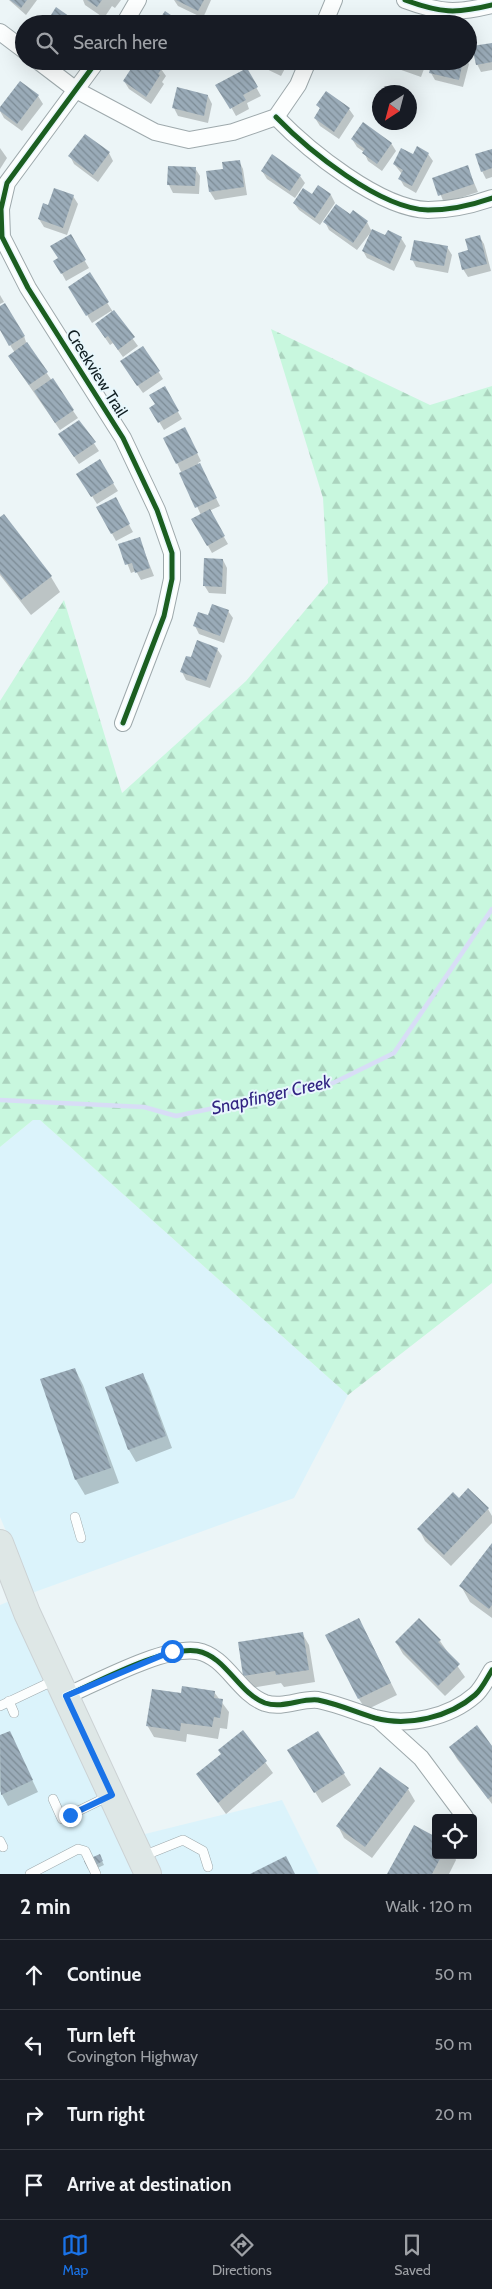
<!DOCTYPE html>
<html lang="en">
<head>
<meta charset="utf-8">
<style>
	:root { --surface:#171b24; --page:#20242c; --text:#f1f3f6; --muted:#9ea1a6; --line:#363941; --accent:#1a73e8 }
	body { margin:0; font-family:Cabin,sans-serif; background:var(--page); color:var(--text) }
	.controls { position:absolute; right:15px; bottom:15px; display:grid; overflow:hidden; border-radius:5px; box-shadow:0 5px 20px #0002 }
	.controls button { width:45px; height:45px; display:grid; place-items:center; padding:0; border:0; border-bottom:1px solid var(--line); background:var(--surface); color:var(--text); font:25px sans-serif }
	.compass { position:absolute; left:372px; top:85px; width:45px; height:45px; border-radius:50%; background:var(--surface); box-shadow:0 5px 20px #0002; rotate:216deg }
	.stop { position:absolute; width:15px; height:15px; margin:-11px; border:4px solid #1a73e8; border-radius:50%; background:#fff }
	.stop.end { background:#1a73e8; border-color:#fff; box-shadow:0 1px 5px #0008 }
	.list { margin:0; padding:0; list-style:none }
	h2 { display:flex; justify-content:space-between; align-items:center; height:65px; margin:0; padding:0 20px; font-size:21px }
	h2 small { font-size:16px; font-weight:400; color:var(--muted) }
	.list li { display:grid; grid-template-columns:32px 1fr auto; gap:15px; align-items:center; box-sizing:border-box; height:70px; padding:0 20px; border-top:1px solid var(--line) }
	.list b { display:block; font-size:19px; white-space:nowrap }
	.list p { margin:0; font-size:16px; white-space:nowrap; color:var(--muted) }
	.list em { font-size:16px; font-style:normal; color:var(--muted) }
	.icon { flex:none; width:28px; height:28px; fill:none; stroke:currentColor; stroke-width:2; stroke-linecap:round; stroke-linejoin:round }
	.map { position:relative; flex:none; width:492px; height:1874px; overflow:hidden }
	.search { position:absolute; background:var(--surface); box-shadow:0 5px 20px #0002; left:15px; right:15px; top:15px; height:55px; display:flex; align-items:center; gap:12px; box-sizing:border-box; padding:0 18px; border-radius:28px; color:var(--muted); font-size:19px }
	.sheet { height:345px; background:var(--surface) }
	nav { display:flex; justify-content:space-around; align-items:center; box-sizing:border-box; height:70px; border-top:1px solid var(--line); background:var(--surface); font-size:14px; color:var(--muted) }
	nav a { display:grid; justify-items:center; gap:2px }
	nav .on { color:var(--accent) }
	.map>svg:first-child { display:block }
</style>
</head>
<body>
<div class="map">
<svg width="492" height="1874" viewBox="0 0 492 1874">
	<defs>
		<pattern id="forest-firs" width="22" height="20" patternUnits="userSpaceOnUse" patternTransform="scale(1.25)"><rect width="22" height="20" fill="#c8f7de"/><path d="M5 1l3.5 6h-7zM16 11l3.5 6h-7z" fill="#abd3be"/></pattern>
		<pattern id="building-back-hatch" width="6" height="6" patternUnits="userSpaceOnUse" patternTransform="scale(1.25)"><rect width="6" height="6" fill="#9aabb8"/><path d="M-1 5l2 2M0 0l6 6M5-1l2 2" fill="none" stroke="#7c8b95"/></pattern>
	</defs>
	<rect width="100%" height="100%" fill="#ecf5f7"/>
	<path fill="#dbf3fb" d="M33,1120H40L348,1395L294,1498L32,1593L141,1835L282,1800L319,1874H0V1605L32,1592L0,1517V1147Z"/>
	<path fill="url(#forest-firs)" d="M271,329L430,405L492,386V1283L348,1395L40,1120H33L0,1147V701L64,600L122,793L246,681L328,583L323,498Z"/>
	<g fill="#0003">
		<path d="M9,0H37L26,15Z"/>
		<path d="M83,0H121L115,8L112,6L104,18L85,5Z"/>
		<path d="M174,0H211L203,18L178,6Z"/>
		<path d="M492,44V70L481,72L477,64Z"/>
		<path d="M250,61H289L281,76Z"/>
		<path d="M387,61H427L421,77L390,66Z"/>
		<path d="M433,61H467L469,64L463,87L435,80L431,73Z"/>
		<path d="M161,69L166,76L162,82L164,84L151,104L129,89L124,81Z"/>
		<path d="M246,69L261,96L247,103L249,109L236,116L226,98Z"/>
		<path d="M38,96L43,104L22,131L4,118L0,111Z"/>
		<path d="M208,96L212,104L208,123L178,116L174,108Z"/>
		<path d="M318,106L349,109L354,116L339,139L320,126L315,118L321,110Z"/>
		<path d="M352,139L391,143L396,151L382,171L368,161L364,152L357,147Z"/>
		<path d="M0,148L7,158L0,169Z"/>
		<path d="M492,150V177L486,179L482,171Z"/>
		<path d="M109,153L113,161L98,182L74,164L70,156Z"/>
		<path d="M428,154L433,161L416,193L404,186L400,179L402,174L394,164L413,156Z"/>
		<path d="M239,161L243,169L247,195L215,200L210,192L207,172L224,170Z"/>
		<path d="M467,166L478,192L444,203L434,178Z"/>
		<path d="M195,168L200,176L199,194L173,193L169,185Z"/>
		<path d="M262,171L300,176L305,183L295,198L267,179Z"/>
		<path d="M318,187L331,195L335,203L320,225L299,210L294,203L312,196Z"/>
		<path d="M73,196L78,204L67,235L44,227L39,219L49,206Z"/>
		<path d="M350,216L367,222L371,230L386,237L401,238L406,246L394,271L367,258L363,251L371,232L357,250L329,230L325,222Z"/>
		<path d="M70,236L89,268L66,281L55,261L59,259Z"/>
		<path d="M479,236L484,244L491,271L468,277L463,269L470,251Z"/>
		<path d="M447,247L452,255L448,273L416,267L412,259Z"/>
		<path d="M89,274L113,312L138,346L123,357L113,343L110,345L101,332L112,313L111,311L92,323L70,287Z"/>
		<path d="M0,295L4,302L0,304Z"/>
		<path d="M0,308L24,336L27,345L78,418L60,430L14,364L15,353L0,329Z"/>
		<path d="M126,369L158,371L163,379L143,393Z"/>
		<path d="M164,388L182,419L164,430L151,408L156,405Z"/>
		<path d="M79,421L99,451L79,464L64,442Z"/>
		<path d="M189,437L201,461L198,463L220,506L209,511L228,544L212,553L193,519L201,515L177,463Z"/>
		<path d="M83,482L113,483L118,491L97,504Z"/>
		<path d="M115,499L133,532L116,541L98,508Z"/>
		<path d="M4,516L51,577L60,592L31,615L0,575V519Z"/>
		<path d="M139,538L154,576L141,580L136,571L131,573L120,545Z"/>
		<path d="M223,560L227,568L226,594L209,593L204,585Z"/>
		<path d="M228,611L233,618L224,643L199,634L195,626L209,617Z"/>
		<path d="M217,649L222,656L210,688L186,680L182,672L191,659Z"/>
		<path d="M75,1369L83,1385L119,1483L85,1495L76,1480L41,1380Z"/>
		<path d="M143,1375L149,1386L172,1448L136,1462L129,1450L106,1388Z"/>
		<path d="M459,1500L488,1509L492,1516V1523L451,1566L425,1541L419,1529Z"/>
		<path d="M492,1545V1618L470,1602L461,1586Z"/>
		<path d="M365,1631L397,1695L366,1710L359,1699Z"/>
		<path d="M302,1633L309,1645L315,1682L284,1687L281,1683L251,1688L245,1676L239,1643Z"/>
		<path d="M440,1641L465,1677L445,1696L403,1654L396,1642Z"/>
		<path d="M214,1692L229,1712L227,1729L220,1728L218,1739L187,1734L186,1742L154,1737L147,1725L182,1695Z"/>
		<path d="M9,1732L38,1792L8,1806L0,1791V1737Z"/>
		<path d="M243,1732L273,1773L226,1814L197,1774L222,1754Z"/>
		<path d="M450,1747L492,1748V1804L457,1759Z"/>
		<path d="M296,1762L344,1774L351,1785L322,1803Z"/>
		<path d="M408,1789L415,1801L372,1858L344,1838L338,1826Z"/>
		<path d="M99,1855L104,1865L91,1871Z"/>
		<path d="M436,1855H454L456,1860L449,1874H389Z"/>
	</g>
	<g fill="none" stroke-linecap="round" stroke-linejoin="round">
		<path stroke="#d8ddf6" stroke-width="4.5" d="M0,1100L144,1107L176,1116L333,1083L394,1053L492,909"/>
	</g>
	<g fill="url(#building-back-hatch)">
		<path d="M10,0H27L21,8Z"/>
		<path d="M87,0H102L97,7Z"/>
		<path d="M176,0H204L198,11Z"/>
		<path d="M56,7L80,24L46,23Z"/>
		<path d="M165,11L184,24L157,23Z"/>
		<path d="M259,16L269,21L267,24H245L248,17L258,21Z"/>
		<path d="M350,19L360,24H348Z"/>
		<path d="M492,43V62L476,65L472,46Z"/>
		<path d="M136,61H152L162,68L158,74L160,75L146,97L123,81Z"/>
		<path d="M393,61H420L417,70Z"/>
		<path d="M432,61H463L459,80L429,73Z"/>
		<path d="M247,68L258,87L243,95L246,100L230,109L215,85Z"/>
		<path d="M20,81L39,95L17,124L0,111V107Z"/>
		<path d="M177,87L208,95L204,116L172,108Z"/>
		<path d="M326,91L350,108L334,132L314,118L320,108L316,105Z"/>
		<path d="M363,122L392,143L377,164L362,153L365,149L351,139Z"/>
		<path d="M85,134L110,152L93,175L68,156Z"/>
		<path d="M417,146L429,153L412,186L398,179L403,170L393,164L401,148L413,154Z"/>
		<path d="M492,149V168L481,172L475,154Z"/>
		<path d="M272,154L301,175L290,191L261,171Z"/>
		<path d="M240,160L244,187L209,192L206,171L223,169L222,162Z"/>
		<path d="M468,165L474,184L438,196L432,178Z"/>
		<path d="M168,166L196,167L195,186L167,185Z"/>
		<path d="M318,185L331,194L315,218L293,203L303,188L312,194Z"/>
		<path d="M54,188L74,195L63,228L38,219L43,203L48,205Z"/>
		<path d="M336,204L350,214L353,210L368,221L353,243L323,222Z"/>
		<path d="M372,229L385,235L388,230L402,237L390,264L362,251Z"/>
		<path d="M71,234L86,260L61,274L53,261L58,258L50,246Z"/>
		<path d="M480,235L487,264L462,270L458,253L468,250L465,239Z"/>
		<path d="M414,240L448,246L444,266L410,260Z"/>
		<path d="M90,272L109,302L86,316L68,287Z"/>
		<path d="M5,303L25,336L9,346L0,330V306Z"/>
		<path d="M114,310L135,337L118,350L108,336L105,338L95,324Z"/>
		<path d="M27,342L48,372L29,385L8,356Z"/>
		<path d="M143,346L160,371L137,386L120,361Z"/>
		<path d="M53,378L74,410L55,423L34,391Z"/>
		<path d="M165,386L179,411L158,423L149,408L155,404L149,395Z"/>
		<path d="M79,420L96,442L74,457L58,434Z"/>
		<path d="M185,427L198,453L176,464L163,438Z"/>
		<path d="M100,459L114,483L91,497L76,474Z"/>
		<path d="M200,463L217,498L195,508L179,473Z"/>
		<path d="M116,497L130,524L111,534L96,507Z"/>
		<path d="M210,509L225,536L207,546L191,519Z"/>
		<path d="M4,514L52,576L21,600L0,573V517Z"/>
		<path d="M140,537L150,568L135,573L132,563L125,565L118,544Z"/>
		<path d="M204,558L223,559L222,587L203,586Z"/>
		<path d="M212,604L229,610L220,636L193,626L198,612L208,615Z"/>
		<path d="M197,640L218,648L206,681L180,672L186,656L191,657Z"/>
		<path d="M75,1368L111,1468L75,1480L40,1379Z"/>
		<path d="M143,1373L166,1436L128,1450L105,1387Z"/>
		<path d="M468,1488L489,1508L444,1555L417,1529L453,1492L459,1498Z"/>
		<path d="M492,1543V1605L489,1609L459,1586Z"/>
		<path d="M359,1618L391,1683L358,1699L325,1635Z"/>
		<path d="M419,1618L441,1640L438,1642L460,1664L438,1686L395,1642Z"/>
		<path d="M303,1632L309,1670L276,1675L275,1671L243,1676L238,1642Z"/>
		<path d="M182,1686L215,1691L214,1698L223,1699L220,1718L214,1717L212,1727L181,1723L180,1731L146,1726L152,1689L181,1693Z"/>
		<path d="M477,1725L492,1746V1796L488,1799L449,1747Z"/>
		<path d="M243,1730L267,1761L218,1803L196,1774L221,1754L218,1750Z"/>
		<path d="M10,1731L33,1780L1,1795L0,1735Z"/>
		<path d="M318,1731L345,1773L314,1793L287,1750Z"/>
		<path d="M380,1767L409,1788L365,1847L336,1826Z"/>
		<path d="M414,1825L436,1837V1855H442L432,1874H387Z"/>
		<path d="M100,1854L103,1861L88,1869L84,1861Z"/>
		<path d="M286,1856L295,1874H250Z"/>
	</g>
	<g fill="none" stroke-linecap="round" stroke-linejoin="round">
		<g stroke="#9ea9ac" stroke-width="10">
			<g id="lane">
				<path d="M75,1517L81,1538"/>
				<path d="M9,1701L14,1713"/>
				<path d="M0,1706L55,1680"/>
				<path d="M53,1799L62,1819"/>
				<path d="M70,1815L109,1796"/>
				<path d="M0,1841L3,1847"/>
				<path d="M143,1856L183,1840L203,1851L208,1867"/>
				<path d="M30,1874L78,1849L85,1851L96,1874"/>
			</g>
		</g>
		<g stroke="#9ea9ac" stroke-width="18">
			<g id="street">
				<path d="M405,0C440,13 456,14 492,5"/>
				<path d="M124,24L138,0"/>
				<path d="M324,24L334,0"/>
				<path d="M0,32L24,50"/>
				<path d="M38,61L76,90L155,132L189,140L233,132L276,117L298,85L308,61"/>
				<path d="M97,61L7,183L1,209L2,237L28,288L123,438L157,510L172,553V579L164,616L123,723"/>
				<path d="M276,117C308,150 380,209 428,210C450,210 472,205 492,198"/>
				<path d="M66,1696C98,1682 164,1646 197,1651C226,1656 238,1693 265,1703C283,1709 301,1698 318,1700C338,1704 356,1712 375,1718C408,1727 450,1717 475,1695C482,1689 487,1678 492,1670"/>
				<path d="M378,1719L421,1758L465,1817"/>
			</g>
		</g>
		<g stroke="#ccd2d4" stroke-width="28">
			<path id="primary" d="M0,1543L27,1613L148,1874"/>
		</g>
		<use href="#lane" stroke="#fcfefe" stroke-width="9"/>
		<use href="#street" stroke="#fcfefe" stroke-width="16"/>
		<use href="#primary" stroke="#dee7e6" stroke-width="26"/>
		<g stroke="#e8f7fc" stroke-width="8">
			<g id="cycleway">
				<path d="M405,0C440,13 456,14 492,5"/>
				<path d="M97,61L7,183L1,209L2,237L28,288L123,438L157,510L172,553V579L164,616L123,723"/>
				<path d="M276,117C308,150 380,209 428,210C450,210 472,205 492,198"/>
				<path d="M66,1696C98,1682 164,1646 197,1651C226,1656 238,1693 265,1703C283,1709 301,1698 318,1700C338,1704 356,1712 375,1718C408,1727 450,1717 475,1695C482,1689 487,1678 492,1670"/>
			</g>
		</g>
		<use href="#cycleway" stroke="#1b5e20" stroke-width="5"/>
	</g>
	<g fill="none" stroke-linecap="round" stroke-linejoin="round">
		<path stroke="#1a73e8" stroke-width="6" d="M70,1815L112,1795L66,1696L172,1651"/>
	</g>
	<g text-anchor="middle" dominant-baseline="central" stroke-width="4" stroke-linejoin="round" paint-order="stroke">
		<g font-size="16" fill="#0f1d21" stroke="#e8f7fc">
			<text transform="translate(97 373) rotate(58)">Creekview Trail</text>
		</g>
		<g font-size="18" font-style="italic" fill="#322483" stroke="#e8f7fc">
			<text transform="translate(271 1095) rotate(-13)">Snapfinger Creek</text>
		</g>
	</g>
</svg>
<div class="controls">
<button><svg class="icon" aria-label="locate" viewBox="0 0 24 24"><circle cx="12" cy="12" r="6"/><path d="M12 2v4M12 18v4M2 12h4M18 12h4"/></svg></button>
</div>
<svg class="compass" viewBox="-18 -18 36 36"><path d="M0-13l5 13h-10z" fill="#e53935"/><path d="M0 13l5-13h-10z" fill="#9ea1a6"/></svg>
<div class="stop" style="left:172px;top:1651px"></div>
<div class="stop end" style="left:70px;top:1815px"></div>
<div class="search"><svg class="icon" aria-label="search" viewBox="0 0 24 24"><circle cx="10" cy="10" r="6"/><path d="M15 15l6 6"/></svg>Search here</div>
</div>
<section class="sheet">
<h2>2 min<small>Walk · 120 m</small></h2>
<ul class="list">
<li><svg class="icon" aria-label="ahead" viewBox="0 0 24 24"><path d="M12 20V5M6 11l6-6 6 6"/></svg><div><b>Continue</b></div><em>50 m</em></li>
<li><svg class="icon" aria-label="left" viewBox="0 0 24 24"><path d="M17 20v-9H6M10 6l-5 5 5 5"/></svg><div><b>Turn left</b><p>Covington Highway</p></div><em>50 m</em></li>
<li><svg class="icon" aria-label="right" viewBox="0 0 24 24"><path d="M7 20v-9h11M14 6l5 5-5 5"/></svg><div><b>Turn right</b></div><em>20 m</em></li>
<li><svg class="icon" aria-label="arrive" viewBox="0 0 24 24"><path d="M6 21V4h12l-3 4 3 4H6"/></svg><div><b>Arrive at destination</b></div></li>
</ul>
</section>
<nav>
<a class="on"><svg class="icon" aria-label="map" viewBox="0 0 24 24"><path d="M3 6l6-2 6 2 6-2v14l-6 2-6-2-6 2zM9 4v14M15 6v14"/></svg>Map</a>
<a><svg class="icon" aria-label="directions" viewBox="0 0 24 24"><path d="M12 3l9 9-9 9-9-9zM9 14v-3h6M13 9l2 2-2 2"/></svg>Directions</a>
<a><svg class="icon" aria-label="saved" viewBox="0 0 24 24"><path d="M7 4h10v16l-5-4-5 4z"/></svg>Saved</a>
</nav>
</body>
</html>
